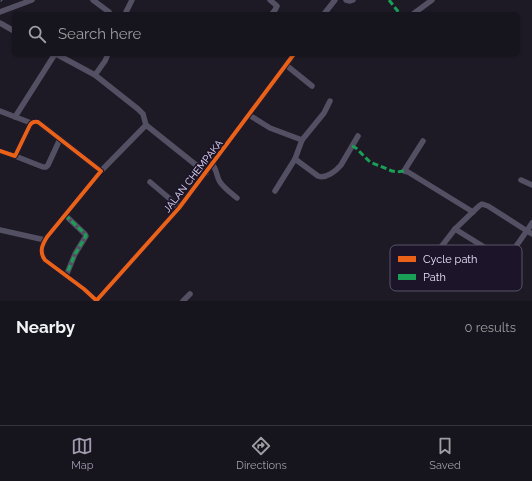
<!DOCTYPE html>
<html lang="en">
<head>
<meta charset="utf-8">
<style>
	:root { --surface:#16141c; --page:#1f1d25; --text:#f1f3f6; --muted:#9e9ea3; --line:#35333b; --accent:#a29bb0 }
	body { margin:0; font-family:Raleway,sans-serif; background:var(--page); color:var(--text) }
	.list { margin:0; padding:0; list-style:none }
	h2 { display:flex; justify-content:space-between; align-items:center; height:52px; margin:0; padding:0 16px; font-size:17px }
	h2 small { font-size:13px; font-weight:400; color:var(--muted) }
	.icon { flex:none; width:22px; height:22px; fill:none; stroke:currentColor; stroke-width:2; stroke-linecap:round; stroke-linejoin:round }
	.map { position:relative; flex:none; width:532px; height:301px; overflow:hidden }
	.search { position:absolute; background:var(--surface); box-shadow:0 1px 3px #0004; left:12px; right:12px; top:12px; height:44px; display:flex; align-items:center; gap:10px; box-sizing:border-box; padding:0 14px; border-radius:6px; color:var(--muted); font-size:15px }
	.sheet { height:124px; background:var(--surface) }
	nav { display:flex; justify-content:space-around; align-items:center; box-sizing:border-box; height:56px; border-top:1px solid var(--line); background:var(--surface); font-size:11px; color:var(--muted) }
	nav a { display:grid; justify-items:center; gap:2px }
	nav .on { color:var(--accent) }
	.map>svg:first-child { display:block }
</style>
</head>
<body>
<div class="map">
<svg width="532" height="301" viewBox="0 0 532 301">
	<rect width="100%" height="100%" fill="#1d1a25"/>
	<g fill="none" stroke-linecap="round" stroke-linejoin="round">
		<g stroke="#545063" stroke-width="5.5">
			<path d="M93,0L109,12"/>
			<path d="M270,0L277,6L275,10L272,14"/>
			<path d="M346,0L350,1L353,0"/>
			<path d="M0,12L32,0"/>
			<path d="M125,14L132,0"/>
			<path d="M324,14L335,0"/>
			<path d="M413,14L432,0"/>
			<path d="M0,23L14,31"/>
			<path d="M56,54L95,75L138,109L143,114L146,125L206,173"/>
			<path d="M286,65L312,86"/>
			<path d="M95,75L105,61L108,54"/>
			<path d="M0,111L31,123"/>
			<path d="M249,115L270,128L302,140"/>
			<path d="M15,117L55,54"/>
			<path d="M423,141L404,171L408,172L473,212"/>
			<path d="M0,151L15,156L30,125C32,122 34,121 38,122L101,171L47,237C42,245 39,252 45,260L84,289L97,301"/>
			<path d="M15,156L43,167H46L48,165L60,139"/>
			<path d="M295,159L318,176C326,179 336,171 341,165L358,136"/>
			<path d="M212,164C217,169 216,176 220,182C224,188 231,193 237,198"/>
			<path d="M101,171L146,125"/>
			<path d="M521,180L532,185"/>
			<path d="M150,182L170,199L179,208"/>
			<path d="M275,191L295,159L302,140L324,113L330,101"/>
			<path d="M65,215L85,234L86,236L75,254L66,276"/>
			<path d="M532,223C524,235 505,264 494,271C489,275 483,277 477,277C463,278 447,273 434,271L431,268L429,265L431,260L455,229L479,206L482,204L488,206L527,231L532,234"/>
			<path d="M455,229L505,260"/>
			<path d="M0,230L45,240"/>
			<path d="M96,301L179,208L294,54"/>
			<path d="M183,301L190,294"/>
		</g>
		<g stroke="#4f5b6c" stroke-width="3">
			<path id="rail" d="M0,0H1"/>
		</g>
		<use href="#rail" stroke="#1c152a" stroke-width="1.5" stroke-dasharray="4.5" stroke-linecap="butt"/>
		<g stroke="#1a9f57" stroke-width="3" stroke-dasharray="6 3" stroke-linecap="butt">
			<path d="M389,0L400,14"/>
			<path d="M352,146L356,148L370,162L392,171L397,172L404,171"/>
			<path d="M65,215L85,234L86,236L75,254L66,276"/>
		</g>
		<g stroke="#1c152a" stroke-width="6">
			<g id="cycleway">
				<path d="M0,151L15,156L30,125C32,122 34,121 38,122L101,171L47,237C42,245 39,252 45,260L84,289L97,301"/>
				<path d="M96,301L179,208L294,54"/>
			</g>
		</g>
		<use href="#cycleway" stroke="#ea6118" stroke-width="4"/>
	</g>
	<g text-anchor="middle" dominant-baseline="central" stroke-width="3.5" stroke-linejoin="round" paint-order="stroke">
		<g font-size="10" fill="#e9e1fb" stroke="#1c152a">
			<text transform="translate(193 176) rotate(-52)">JALAN CHEMPAKA</text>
		</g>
	</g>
	<rect x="390" y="245" width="132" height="46" rx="6" fill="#1c152a" stroke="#5a5269" stroke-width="1"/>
	<rect x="398" y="256" width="18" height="6" fill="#ea6118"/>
	<rect x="398" y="274" width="18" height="6" fill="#1a9f57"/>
	<g font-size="11" fill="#e9e1fb">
		<text x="423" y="263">Cycle path</text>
		<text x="423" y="281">Path</text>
	</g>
</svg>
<div class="search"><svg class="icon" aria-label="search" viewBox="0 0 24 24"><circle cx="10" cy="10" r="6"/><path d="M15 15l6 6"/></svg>Search here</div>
</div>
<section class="sheet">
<h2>Nearby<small>0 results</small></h2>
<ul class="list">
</ul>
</section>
<nav>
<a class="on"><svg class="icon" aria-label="map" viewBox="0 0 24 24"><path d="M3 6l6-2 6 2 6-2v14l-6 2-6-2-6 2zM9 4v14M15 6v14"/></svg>Map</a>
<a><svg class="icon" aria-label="directions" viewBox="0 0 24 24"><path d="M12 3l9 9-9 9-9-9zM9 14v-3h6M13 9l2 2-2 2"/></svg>Directions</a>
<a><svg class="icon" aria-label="saved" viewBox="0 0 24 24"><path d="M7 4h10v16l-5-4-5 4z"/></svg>Saved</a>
</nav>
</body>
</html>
